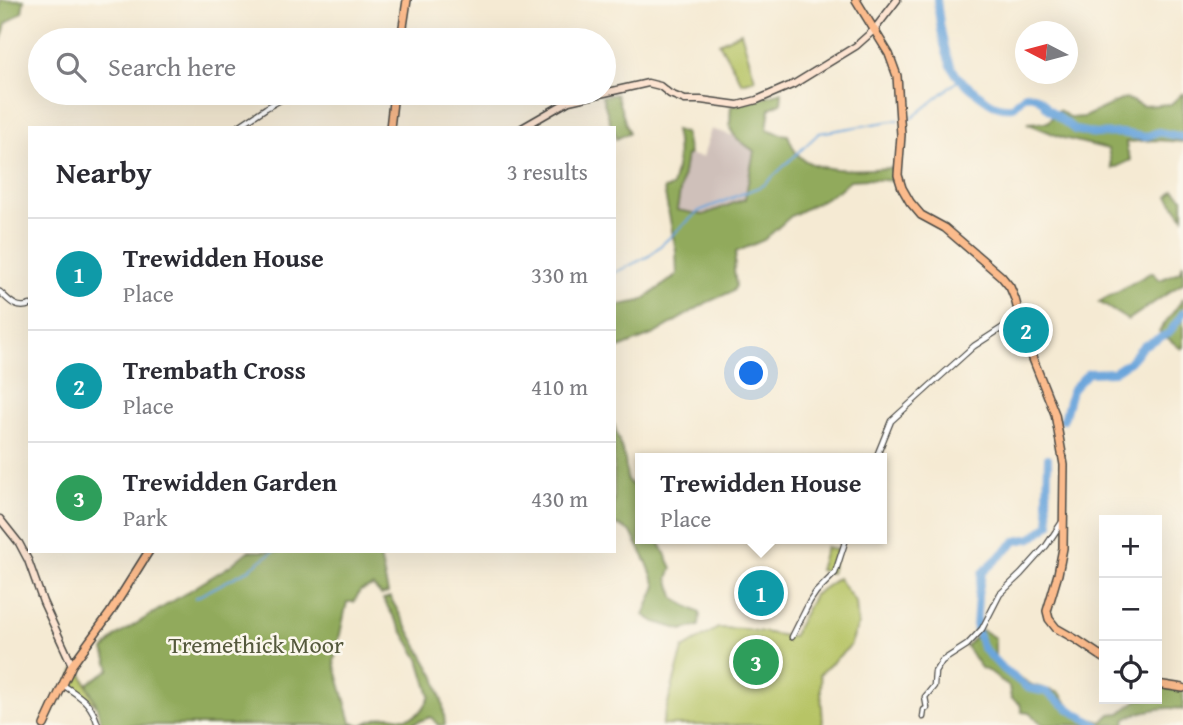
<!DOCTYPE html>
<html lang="en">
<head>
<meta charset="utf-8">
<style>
	:root { --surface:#fff; --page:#f7f7f7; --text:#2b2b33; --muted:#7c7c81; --line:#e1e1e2; --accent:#db2777 }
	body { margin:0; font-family:"Gentium Book Plus",serif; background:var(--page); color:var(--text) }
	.controls { position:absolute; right:21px; bottom:21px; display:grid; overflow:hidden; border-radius:0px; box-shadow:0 7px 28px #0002 }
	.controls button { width:63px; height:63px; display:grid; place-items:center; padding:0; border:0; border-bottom:2px solid var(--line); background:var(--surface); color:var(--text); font:35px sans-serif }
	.compass { position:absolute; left:1015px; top:21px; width:63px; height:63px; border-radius:50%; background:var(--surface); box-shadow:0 7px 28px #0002; rotate:276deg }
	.you { position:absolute; left:752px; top:374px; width:24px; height:24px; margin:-18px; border:5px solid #fff; border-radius:50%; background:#1a73e8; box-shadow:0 0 0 10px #1a73e833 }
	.badge { display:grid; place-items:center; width:46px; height:46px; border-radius:50%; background:var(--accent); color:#fff; font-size:23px; font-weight:700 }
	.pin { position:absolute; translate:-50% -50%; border:4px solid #fff; box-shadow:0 2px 7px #0006 }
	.popup { position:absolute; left:635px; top:453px; width:252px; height:91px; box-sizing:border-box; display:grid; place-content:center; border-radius:0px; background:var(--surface); filter:drop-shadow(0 2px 5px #0005); font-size:23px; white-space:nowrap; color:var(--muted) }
	.popup b { font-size:26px; color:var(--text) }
	.popup::after { content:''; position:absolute; left:50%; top:100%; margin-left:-14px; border:14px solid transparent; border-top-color:var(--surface) }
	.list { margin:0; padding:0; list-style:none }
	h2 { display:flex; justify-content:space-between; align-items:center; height:91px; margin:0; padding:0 28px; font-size:30px }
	h2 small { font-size:23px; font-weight:400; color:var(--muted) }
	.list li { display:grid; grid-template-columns:46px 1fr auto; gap:21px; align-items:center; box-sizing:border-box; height:112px; padding:0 28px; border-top:2px solid var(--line) }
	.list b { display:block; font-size:26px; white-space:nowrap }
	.list p { margin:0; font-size:23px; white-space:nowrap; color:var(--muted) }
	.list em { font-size:23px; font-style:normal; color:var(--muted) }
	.icon { flex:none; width:38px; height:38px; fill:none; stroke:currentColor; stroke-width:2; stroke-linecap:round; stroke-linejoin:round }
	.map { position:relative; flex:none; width:1183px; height:725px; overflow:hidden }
	.search { position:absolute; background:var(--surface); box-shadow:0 7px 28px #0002; left:28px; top:28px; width:588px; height:77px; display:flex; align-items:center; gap:18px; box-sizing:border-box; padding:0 24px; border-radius:38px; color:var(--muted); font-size:26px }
	.panel { position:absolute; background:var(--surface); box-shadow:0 7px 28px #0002; left:28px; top:126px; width:588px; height:427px; border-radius:0px }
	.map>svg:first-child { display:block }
</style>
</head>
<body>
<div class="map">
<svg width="1183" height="725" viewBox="0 0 1183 725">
	<rect width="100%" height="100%" fill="#fbf7ec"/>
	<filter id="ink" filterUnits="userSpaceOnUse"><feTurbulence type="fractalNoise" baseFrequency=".0143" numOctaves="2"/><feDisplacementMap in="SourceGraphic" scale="14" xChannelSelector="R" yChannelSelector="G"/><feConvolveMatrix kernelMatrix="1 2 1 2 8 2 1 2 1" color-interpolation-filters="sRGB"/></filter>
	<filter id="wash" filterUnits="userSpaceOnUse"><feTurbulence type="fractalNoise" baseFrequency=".00686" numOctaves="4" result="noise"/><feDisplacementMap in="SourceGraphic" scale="28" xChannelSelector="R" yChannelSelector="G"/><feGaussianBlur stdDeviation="1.57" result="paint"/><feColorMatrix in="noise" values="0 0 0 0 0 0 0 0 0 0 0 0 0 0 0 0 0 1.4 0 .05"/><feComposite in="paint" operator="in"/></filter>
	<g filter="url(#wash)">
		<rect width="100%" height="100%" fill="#f5ead3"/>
		<path fill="#cfc0ba" d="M711,129L734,136L754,150L745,199L704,215L677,210L686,155L703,157Z"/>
		<g fill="#b7c466" stroke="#717848" stroke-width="2">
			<path d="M741,32L755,79L742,83L719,43Z"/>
			<path d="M826,547L837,550L831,573L819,570Z"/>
			<path d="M838,578L856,603L858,625L850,646L820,674L823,725H662L683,649L718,628L745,629L792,637L814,595Z"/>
			<path d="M77,664L95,701L97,706L74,688L71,681Z"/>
		</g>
		<g fill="#91aa5b" stroke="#5e6a43" stroke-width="2">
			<path d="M0,0H24L22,12L6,24L0,44Z"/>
			<path d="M782,92L781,103L770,108L767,129L781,134L788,135C791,142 793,149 798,155C818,176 869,168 895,168V181L868,179L850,180L839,190L822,200L791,216L764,240L736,252L734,270L736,286L733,291L708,302L654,334L614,350V306L641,301L677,275L676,251L664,189L672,187C677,167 680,150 675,130L685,133L689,155H686L677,210L703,215L745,199L754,151C731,134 728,136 731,106Z"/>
			<path d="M1183,93V142L1156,140L1126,142L1127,151L1131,160L1112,169L1108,149L1063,138L1027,123L1048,122L1059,110L1070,118L1084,117L1125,98L1143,106L1171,104Z"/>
			<path d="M616,94L629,133L616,139L614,128H612L602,96Z"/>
			<path d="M1174,190L1183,198V217L1168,196Z"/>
			<path d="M1183,263V283L1128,320L1099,302L1152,272L1160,280L1181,271Z"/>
			<path d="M1183,299V347L1181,349L1159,331Z"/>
			<path d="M614,424L625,460L627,480L636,489L640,492V539H658L672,568L668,578L675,599L700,613L699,626L682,630L655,622L644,615L656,586L647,563L631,532L617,525L614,526Z"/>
			<path d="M248,551L379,552L388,593L381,595L373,586L360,591L354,602H347L334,662L351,722L361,725H102L95,701L87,684L110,669L104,650L115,637L231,565Z"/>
			<path d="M390,597L435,677L443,705L445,725H438L431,717L408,725H362C370,721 379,716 389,716C394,716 400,719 406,718C419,717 425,707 430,696L419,659L383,599Z"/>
			<path d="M982,630L995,638V662L1032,685L1060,693C1069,710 1085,718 1102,722L1110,714L1120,713L1139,699H1157V686L1183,691V710C1169,705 1138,711 1126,719L1124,725H1043L1029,713L1022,712L1020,704L1011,698L1009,687L992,673L981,668L966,646Z"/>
		</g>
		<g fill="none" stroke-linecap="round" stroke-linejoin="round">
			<g stroke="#6ba5db" stroke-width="2">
				<path d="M903,119L912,118L960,79"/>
				<path d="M614,273L649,256L699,211L764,185L819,133L898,120"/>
				<path d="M195,598L248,570L274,551"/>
			</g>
			<g stroke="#6ba5db" stroke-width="8">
				<path d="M937,0C939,19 944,55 954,71C959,81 970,87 978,94C990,103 998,109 1013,107L1026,94L1037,97L1043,102L1047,108L1075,130L1095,134L1121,133L1145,137L1158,132L1183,137"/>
				<path d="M1063,420L1065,416L1072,390L1088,373L1114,372L1129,362L1143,346L1169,333L1183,313"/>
				<path d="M977,631L976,628L978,595L982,573L1016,541L1032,538L1050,524L1047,502L1048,458"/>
				<path d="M979,636L982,647L1000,666L1028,688L1046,692L1075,713L1097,725"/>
			</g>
		</g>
	</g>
	<g filter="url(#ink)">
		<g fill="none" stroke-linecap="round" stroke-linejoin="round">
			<g stroke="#494844" stroke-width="7">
				<g id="street">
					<path d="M236,128L266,108L293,93"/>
					<path d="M0,292C10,301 16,310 30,305"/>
					<path d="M876,458L891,421L974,346L1019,317"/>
					<path d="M792,637L810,601L816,592L835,573L846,539"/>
					<path d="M63,685C82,698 91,702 98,725"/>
					<path d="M923,717L924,710L927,708L925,697L934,686L935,672L942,661L967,645L982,629L1000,594L1021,574L1046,546L1062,522"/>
				</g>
			</g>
			<g stroke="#494844" stroke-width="9">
				<g id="secondary">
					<path d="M522,128L569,101L648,83L660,86L670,94L685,100H701L738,105L757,100L794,84L856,46L874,30L897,0"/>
					<path d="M0,519L19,543L28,560L43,602L72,665"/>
				</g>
			</g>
			<g stroke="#494844" stroke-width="10">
				<g id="primary">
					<path d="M856,0L889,54L897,76L901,135L898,175L902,188L910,202L921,215L945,228L1001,276L1010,287L1015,299L1027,344L1055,414L1064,465L1063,548L1058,574L1047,611L1049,619L1056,628L1077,640L1104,658"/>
					<path d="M401,40L407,0"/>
					<path d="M390,128L394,93"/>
					<path d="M1157,684L1183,688"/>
					<path d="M44,725L72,665L110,613L149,551"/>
				</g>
			</g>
			<use href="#street" stroke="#fff" stroke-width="4.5"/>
			<use href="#secondary" stroke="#fde4d1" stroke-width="6"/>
			<use href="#primary" stroke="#fbbb8c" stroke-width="7"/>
		</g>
	</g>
	<g text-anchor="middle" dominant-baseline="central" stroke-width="5" stroke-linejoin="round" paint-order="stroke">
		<g font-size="24" fill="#55593d" stroke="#fbf7ec">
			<text x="256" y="644">Tremethick Moor</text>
		</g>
	</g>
</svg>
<div class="controls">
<button>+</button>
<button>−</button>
<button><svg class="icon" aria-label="locate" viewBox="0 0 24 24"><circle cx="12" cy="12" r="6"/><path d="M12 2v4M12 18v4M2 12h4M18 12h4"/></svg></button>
</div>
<svg class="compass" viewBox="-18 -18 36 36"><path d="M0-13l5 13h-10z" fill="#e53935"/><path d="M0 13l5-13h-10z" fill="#7c7c81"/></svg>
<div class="you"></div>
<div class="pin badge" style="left:761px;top:593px;background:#0f9aa8">1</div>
<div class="popup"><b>Trewidden House</b>Place</div>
<div class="pin badge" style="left:1026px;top:330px;background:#0f9aa8">2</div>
<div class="pin badge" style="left:756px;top:662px;background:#2e9e5b">3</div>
<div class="search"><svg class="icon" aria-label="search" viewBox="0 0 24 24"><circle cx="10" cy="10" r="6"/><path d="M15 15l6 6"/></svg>Search here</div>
<section class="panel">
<h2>Nearby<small>3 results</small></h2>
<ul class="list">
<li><span class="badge" style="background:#0f9aa8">1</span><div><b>Trewidden House</b><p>Place</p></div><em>330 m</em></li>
<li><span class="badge" style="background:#0f9aa8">2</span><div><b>Trembath Cross</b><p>Place</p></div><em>410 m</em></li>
<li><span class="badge" style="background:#2e9e5b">3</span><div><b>Trewidden Garden</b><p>Park</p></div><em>430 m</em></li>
</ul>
</section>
</div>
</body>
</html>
